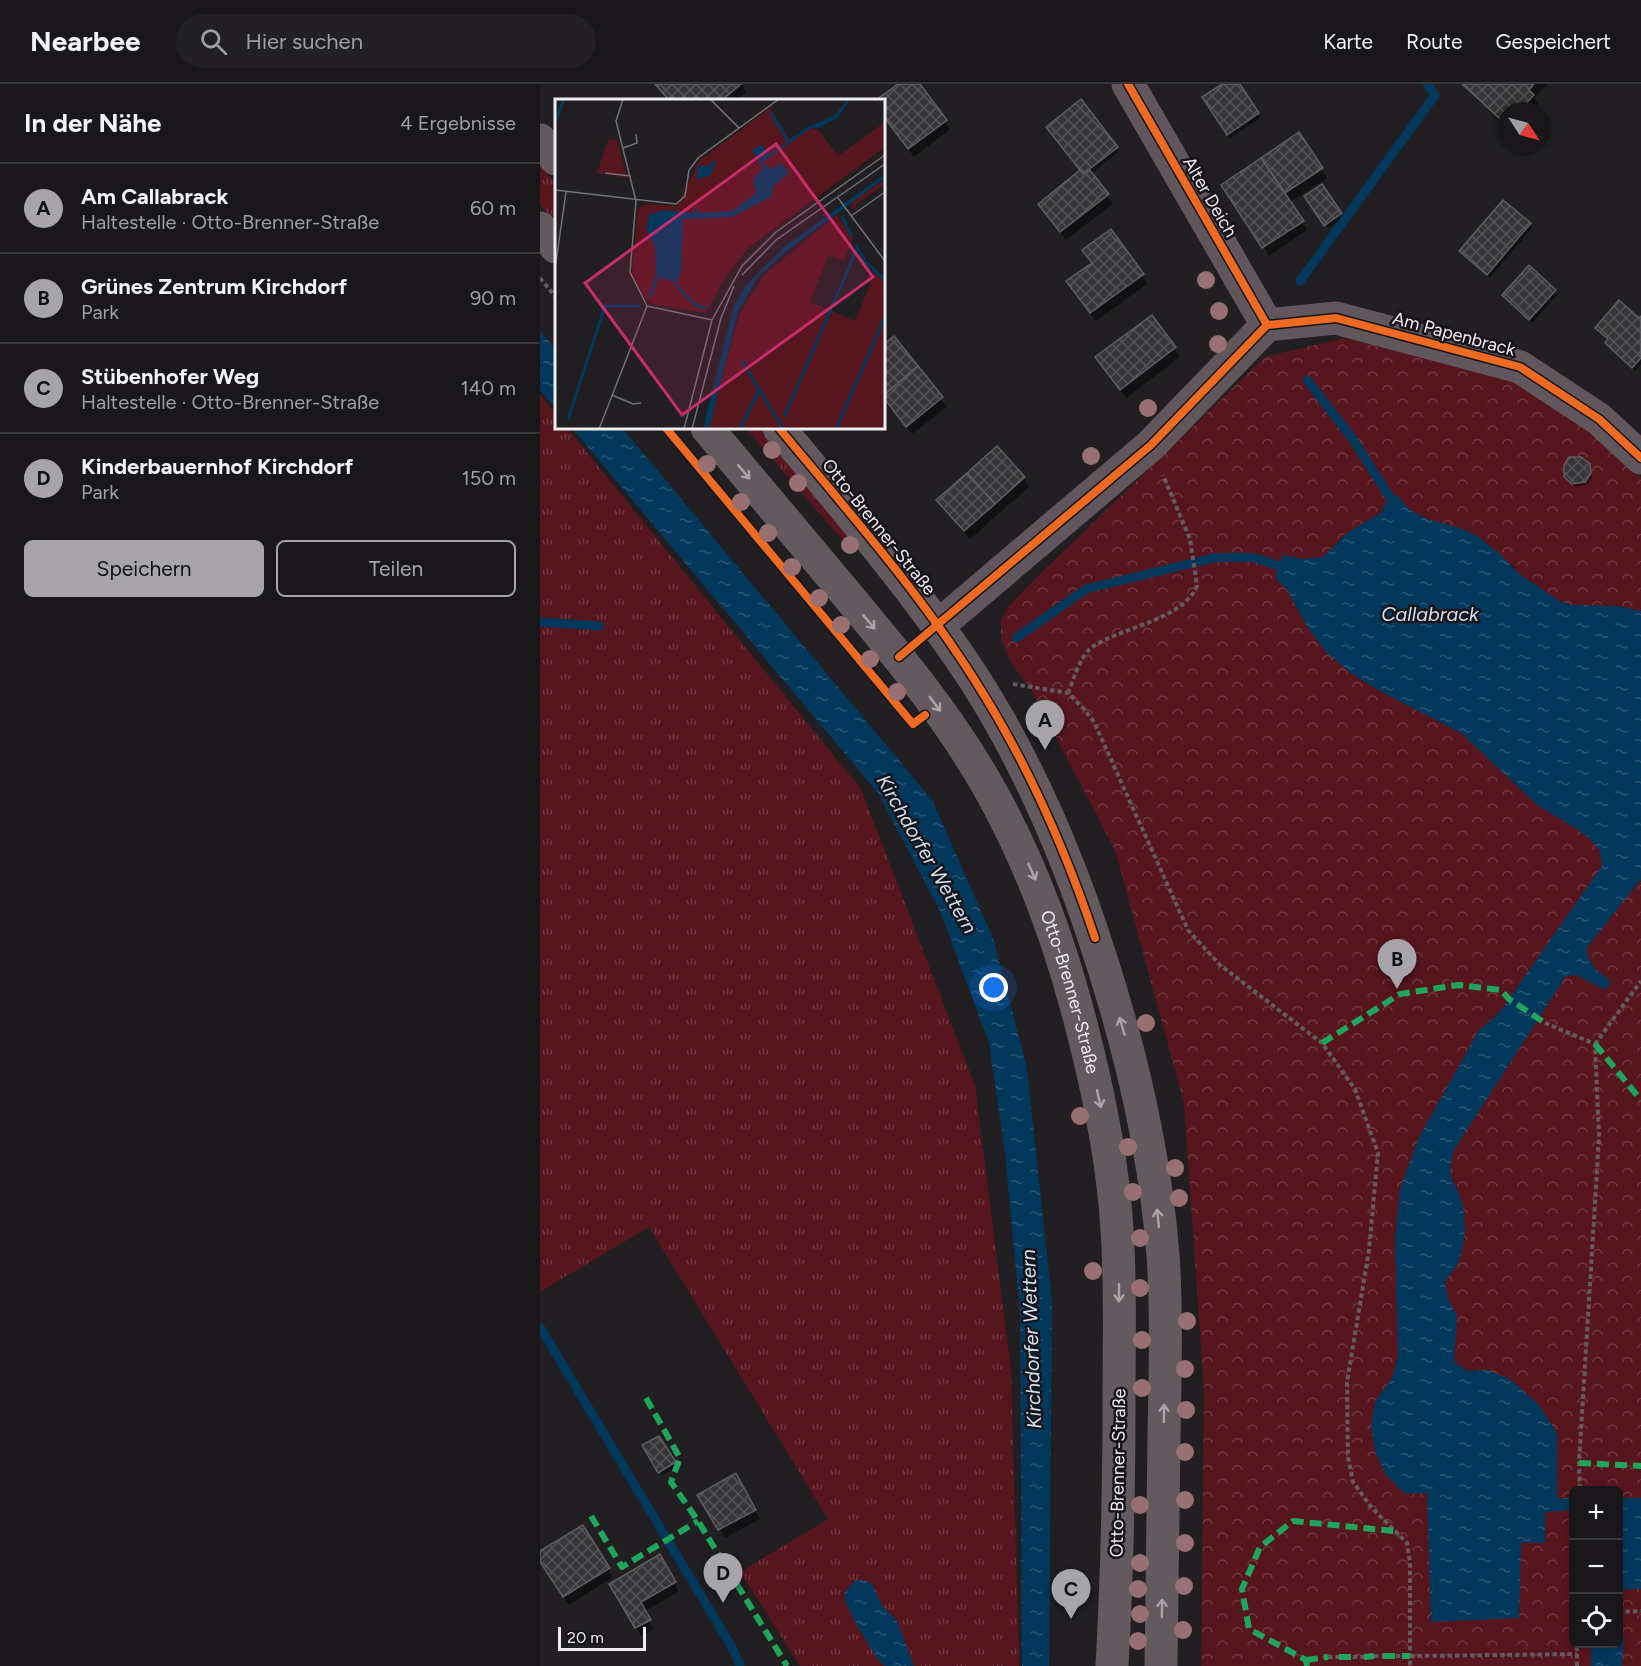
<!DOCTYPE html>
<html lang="de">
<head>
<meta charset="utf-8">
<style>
	:root { --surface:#19171a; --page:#222023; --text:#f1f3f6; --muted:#9f9fa2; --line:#373639; --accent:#a7a5a9 }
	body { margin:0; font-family:Figtree,sans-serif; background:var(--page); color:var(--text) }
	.controls { position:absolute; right:18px; bottom:18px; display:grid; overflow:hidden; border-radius:9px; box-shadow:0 3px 9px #0003 }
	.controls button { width:54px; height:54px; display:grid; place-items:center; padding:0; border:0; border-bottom:2px solid var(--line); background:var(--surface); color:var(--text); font:30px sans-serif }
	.compass { position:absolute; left:957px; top:18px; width:54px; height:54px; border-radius:50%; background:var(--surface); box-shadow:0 3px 9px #0003; rotate:126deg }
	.scale { position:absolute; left:18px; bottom:15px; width:88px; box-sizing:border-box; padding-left:6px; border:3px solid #efedf1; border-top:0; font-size:16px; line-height:21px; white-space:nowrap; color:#efedf1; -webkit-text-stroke:4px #18151a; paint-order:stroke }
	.you { position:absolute; left:454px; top:904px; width:21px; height:21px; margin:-15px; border:4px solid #fff; border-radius:50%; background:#1a73e8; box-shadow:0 0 0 9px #1a73e833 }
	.badge { display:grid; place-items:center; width:39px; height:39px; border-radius:50%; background:var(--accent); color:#111; font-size:20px; font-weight:700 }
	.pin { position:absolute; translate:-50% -50px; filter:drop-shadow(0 2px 3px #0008) }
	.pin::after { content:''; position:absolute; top:32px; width:21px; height:18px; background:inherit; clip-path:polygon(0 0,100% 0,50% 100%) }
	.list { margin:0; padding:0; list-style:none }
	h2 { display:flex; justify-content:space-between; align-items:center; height:78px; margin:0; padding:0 24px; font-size:26px }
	h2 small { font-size:20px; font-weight:400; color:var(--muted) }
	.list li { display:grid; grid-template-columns:39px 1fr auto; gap:18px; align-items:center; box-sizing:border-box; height:90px; padding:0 24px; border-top:2px solid var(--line) }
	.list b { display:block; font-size:22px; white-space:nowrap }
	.list p { margin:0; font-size:20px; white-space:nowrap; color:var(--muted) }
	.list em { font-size:20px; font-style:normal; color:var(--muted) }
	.actions { display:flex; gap:12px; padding:18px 24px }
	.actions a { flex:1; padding:14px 0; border:2px solid var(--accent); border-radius:9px; text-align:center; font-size:21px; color:var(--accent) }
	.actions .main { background:var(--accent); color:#111 }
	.icon { flex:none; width:33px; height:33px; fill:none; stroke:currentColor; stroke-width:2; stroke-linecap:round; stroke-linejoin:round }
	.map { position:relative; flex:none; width:1101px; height:1582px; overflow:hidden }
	header { display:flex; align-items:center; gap:36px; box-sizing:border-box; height:84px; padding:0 30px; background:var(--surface); border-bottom:2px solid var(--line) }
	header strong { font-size:28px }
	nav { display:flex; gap:33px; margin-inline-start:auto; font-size:21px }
	.search { width:420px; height:54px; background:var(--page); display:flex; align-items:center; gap:15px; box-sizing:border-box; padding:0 21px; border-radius:33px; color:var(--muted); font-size:22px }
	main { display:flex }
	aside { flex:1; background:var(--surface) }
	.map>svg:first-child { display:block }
</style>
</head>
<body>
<header>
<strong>Nearbee</strong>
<div class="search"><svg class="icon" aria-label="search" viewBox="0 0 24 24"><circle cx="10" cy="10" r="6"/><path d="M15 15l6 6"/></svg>Hier suchen</div>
<nav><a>Karte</a><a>Route</a><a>Gespeichert</a></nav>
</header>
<main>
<aside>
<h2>In der Nähe<small>4 Ergebnisse</small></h2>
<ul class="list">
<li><span class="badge">A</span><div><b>Am Callabrack</b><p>Haltestelle · Otto-Brenner-Straße</p></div><em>60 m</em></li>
<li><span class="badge">B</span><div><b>Grünes Zentrum Kirchdorf</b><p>Park</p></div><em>90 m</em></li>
<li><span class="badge">C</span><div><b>Stübenhofer Weg</b><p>Haltestelle · Otto-Brenner-Straße</p></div><em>140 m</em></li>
<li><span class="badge">D</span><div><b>Kinderbauernhof Kirchdorf</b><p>Park</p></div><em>150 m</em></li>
</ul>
<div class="actions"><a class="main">Speichern</a><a>Teilen</a></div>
</aside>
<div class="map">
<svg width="1101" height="1582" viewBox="0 0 1101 1582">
	<defs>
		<pattern id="grass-tufts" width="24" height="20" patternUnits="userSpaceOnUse" patternTransform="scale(1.5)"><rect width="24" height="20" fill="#57151d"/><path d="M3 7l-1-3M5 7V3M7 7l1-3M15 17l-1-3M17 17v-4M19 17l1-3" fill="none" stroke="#6f373e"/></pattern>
		<pattern id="park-crowns" width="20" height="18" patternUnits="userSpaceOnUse" patternTransform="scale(1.5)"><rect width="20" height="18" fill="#57151d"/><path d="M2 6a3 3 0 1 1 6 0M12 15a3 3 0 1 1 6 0" fill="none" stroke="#6f373e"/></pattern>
		<pattern id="water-ripples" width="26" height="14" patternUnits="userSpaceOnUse" patternTransform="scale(1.5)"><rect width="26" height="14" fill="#03385d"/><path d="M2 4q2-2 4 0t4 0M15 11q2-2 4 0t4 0" fill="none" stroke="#285575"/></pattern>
		<pattern id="building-cross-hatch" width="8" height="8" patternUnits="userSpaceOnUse" patternTransform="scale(1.5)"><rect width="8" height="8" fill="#373739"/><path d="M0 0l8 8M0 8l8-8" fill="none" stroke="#545456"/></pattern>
	</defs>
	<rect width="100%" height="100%" fill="#211f22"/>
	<g fill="url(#grass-tufts)">
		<path d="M0,80L16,100V140L0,120Z"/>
		<path d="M0,310L16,331V344H27L321,705L435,1002L471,1285L479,1582H260L200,1488L288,1435L109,1143L0,1208Z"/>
		<path d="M206,344H220L316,458L310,465Z"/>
	</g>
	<path fill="url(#park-crowns)" fill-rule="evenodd" d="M804,254L970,295L1048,343L1101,394V527L1077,522L1032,521L1019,517L978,489L972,481L902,440L887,435L870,426L842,428L807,449L783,473L763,475L743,471L746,504L768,544L786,568L812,590L838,606L921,649L1053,758L1060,767L1062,782L1101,790V1582H661L664,1308L644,1019L575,766L491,606L471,578L461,556V536L470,521L495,495L725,273ZM1034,1406H1078V1560H1034Z"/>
	<g fill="url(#water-ripples)">
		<path d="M0,247L16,266V325L0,306Z"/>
		<path d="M32,344H82L392,716L453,854L487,984L512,1218L509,1582H482L480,1228L465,1069L449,959L400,827L338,709Z"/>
		<path d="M857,411L870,426L887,435L920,444L936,451L960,470L978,489L1019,517L1032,521L1077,522L1101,527V795L1046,865C1050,880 1056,887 1069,895L1070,900L1065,906L1036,891L1026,892L914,1066C905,1099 916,1093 922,1120C927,1138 925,1164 917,1181C914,1187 909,1192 905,1197L908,1215L917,1232L914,1277L927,1287L947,1286L970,1295L998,1320L1017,1349V1414H1033V1426L1005,1428V1459H981L979,1534L891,1538L887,1409L865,1410L846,1391L836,1370L831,1344L835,1318L852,1294L858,1272L855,1154L860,1105L878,1055L939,946L959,929L1062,782L1060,767L1053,758L1038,746L997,721L921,649L838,606L812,590L786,568L768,544L746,504L735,494L743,471L763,475L783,473L807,449L842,428L843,421Z"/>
		<path d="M1078,1414H1101V1505L1079,1506Z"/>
		<path d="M316,1496L327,1497L333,1501L341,1520L357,1537L374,1582H345L338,1576L316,1540L305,1517V1507Z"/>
		<path d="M1079,1543L1084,1552L1082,1582H1051V1560H1078Z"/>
	</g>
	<g fill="#0007">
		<path d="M117,0H202L206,8L196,16H129Z"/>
		<path d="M361,0H378L410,45L374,73L344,32V16H339Z"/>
		<path d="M685,0H698L720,34L690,54L664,14Z"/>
		<path d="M924,0H1007L994,14L998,20L992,27H966V43L929,8Z"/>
		<path d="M759,50L787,94L750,118L767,146L729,172L683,101Z"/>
		<path d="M577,64L579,67L551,90L573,120L526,156L500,120Z"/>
		<path d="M782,102L803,134L788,144L766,113Z"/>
		<path d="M989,140L992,144L950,194L921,168Z"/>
		<path d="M989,183L1017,211L992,239L963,211Z"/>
		<path d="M602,191L607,200L556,237L533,206Z"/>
		<path d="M612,233L640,273L586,314L557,274Z"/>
		<path d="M1101,236V280L1095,287L1069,263L1067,259L1069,256L1059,248Z"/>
		<path d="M353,254L407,323L372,350L344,315V262Z"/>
		<path d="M1049,381L1052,394L1047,401L1035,403L1028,397L1025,393Z"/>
		<path d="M484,394L489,403L430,455L403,425L398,416Z"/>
		<path d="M119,1354L136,1383L122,1391L104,1362Z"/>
		<path d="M195,1391L220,1435L185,1454L159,1411Z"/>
		<path d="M43,1443L73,1493L29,1521L0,1475V1468Z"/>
		<path d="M119,1472L139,1507L104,1528L114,1545L101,1552L71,1501Z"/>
	</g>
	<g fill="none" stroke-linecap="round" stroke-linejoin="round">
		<g stroke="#03385d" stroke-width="9">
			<path d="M760,197L895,11L887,0"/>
			<path d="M767,296L812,354L851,415"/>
			<path d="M0,538L59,542"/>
			<path d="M476,554L546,505L673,474L695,473L716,474L739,482"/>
			<path d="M0,1243L193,1565L200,1582"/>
		</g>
	</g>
	<g fill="url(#building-cross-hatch)" stroke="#5e5d60" stroke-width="1.5">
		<path d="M115,0H201L182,16H129Z"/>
		<path d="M358,0H380L407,36L368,65L344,33V16H336Z"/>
		<path d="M682,0H700L719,29L687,51L662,13Z"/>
		<path d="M922,0H994L989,6L994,11L979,27L972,25L966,27V31L961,36Z"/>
		<path d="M541,15L578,63L543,90L506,43Z"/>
		<path d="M759,48L783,84L745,109L721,74Z"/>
		<path d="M721,74L764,137L722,164L681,101Z"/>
		<path d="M549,85L569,110L520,148L498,120L540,86L543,90Z"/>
		<path d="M782,100L802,129L784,142L764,112Z"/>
		<path d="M963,116L991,139L947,191L919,167Z"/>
		<path d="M571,145L604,190L550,229L526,197L552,179L542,166Z"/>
		<path d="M989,181L1016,206L989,236L962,211Z"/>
		<path d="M1079,216L1099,234L1101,232V274L1092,284L1065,259L1068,255L1055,244Z"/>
		<path d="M612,231L636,263L580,306L555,273Z"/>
		<path d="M354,252L378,282L344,311V260Z"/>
		<path d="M378,282L403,313L366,343L344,314V311Z"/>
		<path d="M457,362L485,393L455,420L427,389Z"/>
		<path d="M1029,373H1041L1050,380L1051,389L1045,398L1032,400L1024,393V381Z"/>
		<path d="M427,389L455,420L424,447L396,416Z"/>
		<path d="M119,1352L136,1378L118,1389L102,1361Z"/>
		<path d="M196,1389L216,1426L178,1446L157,1411Z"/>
		<path d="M43,1441L70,1484L23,1513L0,1478V1467Z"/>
		<path d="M120,1470L136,1498L101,1518L111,1536L95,1544L69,1500Z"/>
	</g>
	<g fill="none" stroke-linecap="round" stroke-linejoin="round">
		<g stroke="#625b60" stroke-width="4" stroke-dasharray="4.5 3" stroke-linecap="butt">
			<path d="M0,194L16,213"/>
			<path d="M126,344L137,357"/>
			<path d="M473,600L528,609L544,625L554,638L648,846L680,881L782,959L815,1005L838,1069L829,1166L807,1298L808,1373L813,1398L831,1423L867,1459L870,1478V1582"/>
			<path d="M528,609C534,595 539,574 551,564C580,543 642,537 657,502L650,455L623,391"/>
			<path d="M1005,939L1055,960L1059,1053L1039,1379L1040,1406"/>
			<path d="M1055,960L1101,897"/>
			<path d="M1078,1528L1101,1527"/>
			<path d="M834,1572H843"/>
			<path d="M856,1572H862"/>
			<path d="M870,1572L1037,1570"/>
			<path d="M788,1573H799"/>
			<path d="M813,1573H824"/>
			<path d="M1037,1582V1560"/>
		</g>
		<g stroke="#60565c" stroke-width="33">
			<path d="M588,0L727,241"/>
			<path d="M727,241L796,234L980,283L1059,335L1101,374"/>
			<path d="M398,542L611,361L727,241"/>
		</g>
		<g stroke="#625a5e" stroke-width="33">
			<path d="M0,56L16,75"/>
			<path d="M0,144L16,163"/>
			<path id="s1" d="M167,344C212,398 257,452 303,506C354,567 405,628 445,697C490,775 520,857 542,944C559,1010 573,1077 577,1145C581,1202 579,1259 579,1316C579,1405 577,1493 572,1582"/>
			<path d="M239,344C306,425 375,505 433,593C489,680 530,777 561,875C592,971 615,1070 623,1171C627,1231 625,1292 624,1353C623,1429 622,1506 621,1582"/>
		</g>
		<g stroke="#20a55d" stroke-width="6" stroke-dasharray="12 6" stroke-linecap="butt">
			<path d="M782,959L860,910L918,901L961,906L969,915L1005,939"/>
			<path d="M1055,960L1101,1016"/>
			<path d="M106,1314L140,1374L131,1398L158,1437L247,1582"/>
			<path d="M1039,1379L1101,1382"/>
			<path d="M51,1432L82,1483L158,1437"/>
			<path d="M843,1572H856"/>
			<path d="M862,1572H870"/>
			<path d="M799,1573H813"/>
			<path d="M824,1573L834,1572"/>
			<path d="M766,1576L788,1573"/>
			<path d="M767,1582L766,1576L709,1545L702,1505L720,1463L753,1437L854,1447"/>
		</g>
		<g stroke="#18151a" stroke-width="11">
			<g id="cycleway">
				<path d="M588,0L727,241"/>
				<path d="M727,241L796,234L980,283L1059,335L1101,374"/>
				<path d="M126,344L373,640L385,631"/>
				<path d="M239,344C306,425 377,505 434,595C486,676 525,764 555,854"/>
				<path d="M359,573L611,361L727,241"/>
			</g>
		</g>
		<use href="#cycleway" stroke="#ed6a23" stroke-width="8"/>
	</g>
	<g fill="#997071">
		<circle cx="666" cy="196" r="9"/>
		<circle cx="679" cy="227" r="9"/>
		<circle cx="678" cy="260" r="9"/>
		<circle cx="608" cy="324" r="9"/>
		<circle cx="232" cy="366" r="9"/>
		<circle cx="551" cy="372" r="9"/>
		<circle cx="167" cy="380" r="9"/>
		<circle cx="258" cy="399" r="9"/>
		<circle cx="201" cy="418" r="9"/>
		<circle cx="228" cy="449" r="9"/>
		<circle cx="310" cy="461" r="9"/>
		<circle cx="252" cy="483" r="9"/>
		<circle cx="279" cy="514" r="9"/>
		<circle cx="301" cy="541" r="9"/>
		<circle cx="330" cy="575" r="9"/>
		<circle cx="357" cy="608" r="9"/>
		<circle cx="606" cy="939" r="9"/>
		<circle cx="540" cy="1032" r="9"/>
		<circle cx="588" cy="1063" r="9"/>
		<circle cx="635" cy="1084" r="9"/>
		<circle cx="593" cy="1108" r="9"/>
		<circle cx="639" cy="1114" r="9"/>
		<circle cx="600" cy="1154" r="9"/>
		<circle cx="553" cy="1187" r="9"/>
		<circle cx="600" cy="1204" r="9"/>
		<circle cx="647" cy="1237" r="9"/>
		<circle cx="602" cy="1256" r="9"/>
		<circle cx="645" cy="1285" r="9"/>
		<circle cx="602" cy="1304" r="9"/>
		<circle cx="646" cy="1326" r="9"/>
		<circle cx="645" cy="1368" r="9"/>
		<circle cx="645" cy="1416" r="9"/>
		<circle cx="600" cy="1421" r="9"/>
		<circle cx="645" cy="1459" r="9"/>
		<circle cx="600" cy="1479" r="9"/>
		<circle cx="644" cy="1502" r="9"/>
		<circle cx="598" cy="1505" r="9"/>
		<circle cx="600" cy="1530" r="9"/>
		<circle cx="643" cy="1546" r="9"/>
		<circle cx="598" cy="1557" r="9"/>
	</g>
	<defs><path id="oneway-shaft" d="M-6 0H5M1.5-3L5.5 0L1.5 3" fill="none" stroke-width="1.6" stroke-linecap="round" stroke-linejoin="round" transform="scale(1.5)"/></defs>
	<g stroke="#a8a4a8">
		<use href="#oneway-shaft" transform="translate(204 388) rotate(50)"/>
		<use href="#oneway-shaft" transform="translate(329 538) rotate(50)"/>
		<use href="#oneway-shaft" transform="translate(395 620) rotate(53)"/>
		<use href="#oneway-shaft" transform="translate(492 788) rotate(66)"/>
		<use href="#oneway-shaft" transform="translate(582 942) rotate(-106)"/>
		<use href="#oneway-shaft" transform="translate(559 1015) rotate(77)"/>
		<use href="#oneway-shaft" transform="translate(618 1134) rotate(-96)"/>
		<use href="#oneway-shaft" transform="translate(579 1209) rotate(90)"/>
		<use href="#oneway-shaft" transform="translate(624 1329) rotate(-89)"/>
		<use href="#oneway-shaft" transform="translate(622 1524) rotate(-89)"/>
	</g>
	<g text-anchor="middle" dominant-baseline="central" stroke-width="5" stroke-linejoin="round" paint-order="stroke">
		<g font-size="18" fill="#efedf1" stroke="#18151a">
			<text transform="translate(670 113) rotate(60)">Alter Deich</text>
			<text transform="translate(914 250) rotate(15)">Am Papenbrack</text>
			<text transform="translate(339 443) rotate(51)">Otto-Brenner-Straße</text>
			<text stroke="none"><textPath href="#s1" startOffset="678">Otto-Brenner-Straße</textPath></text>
			<text transform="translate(578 1389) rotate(-89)">Otto-Brenner-Straße</text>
		</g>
		<g font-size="20" font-style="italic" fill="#d1e1f2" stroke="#18151a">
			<text x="890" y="530">Callabrack</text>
			<text transform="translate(387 770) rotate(60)">Kirchdorfer Wettern</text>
			<text transform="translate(491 1255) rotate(-92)">Kirchdorfer Wettern</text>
		</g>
	</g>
	<g transform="translate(15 15)">
		<rect width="330" height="330" fill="#211f22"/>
		<path d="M330,80V85L301,106L300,111L296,106L299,102ZM282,115L298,139L289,162L274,156L255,203L300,222L320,174L330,184V330H153L184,216L209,176Z" fill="#57151d"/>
		<path d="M215,9L236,43L255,29L264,31L283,57L330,23V48L193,149L169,180L151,214L96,205L87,197L77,174L83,110L90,105L122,107L144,62ZM109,111L125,114L127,167L122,182L102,174L100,148L92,133L93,117ZM62,40L72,79L42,74L53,41Z" fill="#57151d" fill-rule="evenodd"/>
		<path d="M253 58a8 8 0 1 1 16 0a8 8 0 1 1-16 0Z" fill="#57151d"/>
		<path d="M293,0H296L282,19L266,28L256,29L206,64L217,70L226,64L234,74L219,86L216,98L177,118L128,120L126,172L122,184L101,177L100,148L91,130L94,116L109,111L139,114L141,108L144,114L177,112L201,94L198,80L208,70L197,51L206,46L215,55L251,29L279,17ZM158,61L161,64L154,77L141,80L143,67H154ZM330,75V79L233,151L203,178L183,213L154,330H148L179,206L190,187L229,148Z" fill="#03385d"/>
		<path fill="none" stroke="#03385d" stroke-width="3" d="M216,14L233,42M0,23L9,0M287,117L297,138M301,146L310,162L330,181M120,185L140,206L152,210M95,198L102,177M187,262L228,330M229,318L302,150M13,320L50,207H84M185,330L204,291M281,330L330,218"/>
		<path fill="none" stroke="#737175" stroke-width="1.5" d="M68,0L61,22L81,102L75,173L92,207M155,0L184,29M68,49L82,44L81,35M50,74L76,77M0,91L121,105L130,97L134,71L143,59L224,0M283,99L330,162M296,117L330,93M0,170L11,93M187,176L221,141L330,65M92,207L157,221M57,296L78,305L86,304M44,330L92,207M129,330L157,221L187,167L221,133L330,56M137,330L166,219L179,187"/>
		<path fill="#c62d6a" fill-opacity="0.15" stroke="#c62d6a" stroke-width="3" d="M221,45L318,178L127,316L30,184Z"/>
		<rect width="330" height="330" fill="none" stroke="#efedf1" stroke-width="3"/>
	</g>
</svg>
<div class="controls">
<button>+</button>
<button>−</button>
<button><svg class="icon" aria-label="locate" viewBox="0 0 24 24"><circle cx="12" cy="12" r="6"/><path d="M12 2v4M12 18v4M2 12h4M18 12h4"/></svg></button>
</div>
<svg class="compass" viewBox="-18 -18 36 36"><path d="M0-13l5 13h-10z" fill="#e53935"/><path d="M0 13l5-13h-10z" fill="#9f9fa2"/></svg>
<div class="scale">20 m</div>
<div class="you"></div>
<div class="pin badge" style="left:505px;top:666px">A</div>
<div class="pin badge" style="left:857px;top:905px">B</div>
<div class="pin badge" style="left:531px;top:1535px">C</div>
<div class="pin badge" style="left:183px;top:1519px">D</div>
</div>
</main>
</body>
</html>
